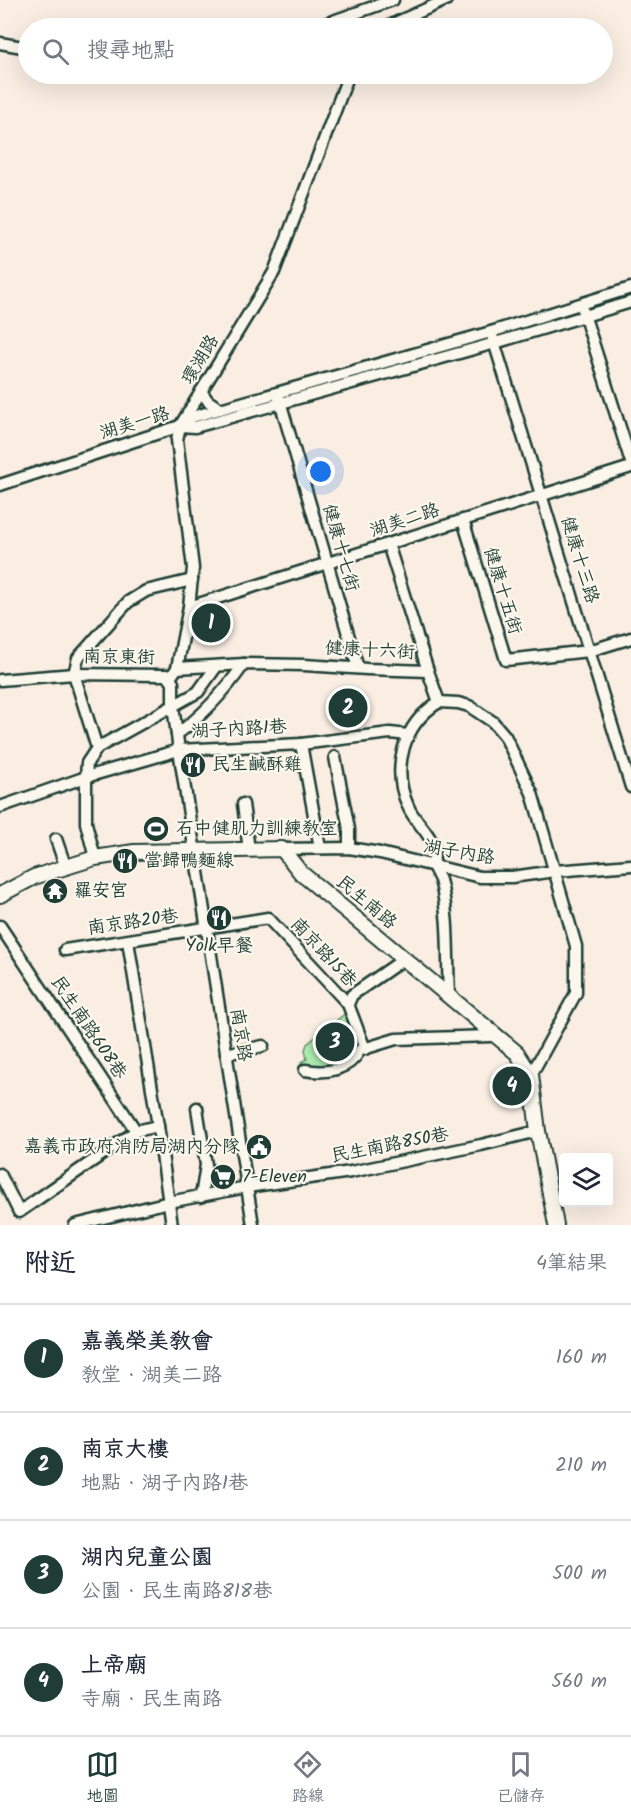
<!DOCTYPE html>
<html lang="zh-TW">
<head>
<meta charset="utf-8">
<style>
	:root { --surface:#fff; --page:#f6f6f7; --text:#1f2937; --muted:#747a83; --line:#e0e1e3; --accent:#1f3d34 }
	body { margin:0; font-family:Kalam,"LXGW WenKai TC",sans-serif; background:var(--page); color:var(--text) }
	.controls { position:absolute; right:18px; bottom:18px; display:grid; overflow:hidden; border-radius:6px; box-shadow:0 6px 24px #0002 }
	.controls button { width:54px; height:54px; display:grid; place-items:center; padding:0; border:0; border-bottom:2px solid var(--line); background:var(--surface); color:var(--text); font:30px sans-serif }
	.you { position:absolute; left:321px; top:472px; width:21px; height:21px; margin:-15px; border:4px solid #fff; border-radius:50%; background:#1a73e8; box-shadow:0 0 0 9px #1a73e833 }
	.badge { display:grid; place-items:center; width:39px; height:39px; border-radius:50%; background:var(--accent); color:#fff; font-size:20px; font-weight:700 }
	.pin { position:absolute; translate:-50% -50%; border:3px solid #fff; box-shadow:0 2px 6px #0006 }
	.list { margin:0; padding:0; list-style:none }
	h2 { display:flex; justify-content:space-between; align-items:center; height:78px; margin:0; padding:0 24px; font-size:26px }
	h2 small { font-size:20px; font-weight:400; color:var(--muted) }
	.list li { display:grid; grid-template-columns:39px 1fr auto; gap:18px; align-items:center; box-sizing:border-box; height:108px; padding:0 24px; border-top:2px solid var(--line) }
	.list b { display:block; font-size:22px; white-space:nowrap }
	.list p { margin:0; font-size:20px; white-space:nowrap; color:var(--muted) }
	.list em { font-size:20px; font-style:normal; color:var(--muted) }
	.icon { flex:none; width:33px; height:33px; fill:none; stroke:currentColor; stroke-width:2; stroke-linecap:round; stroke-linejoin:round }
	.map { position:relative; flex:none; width:631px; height:1225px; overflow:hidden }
	.search { position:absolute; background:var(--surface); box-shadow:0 6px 24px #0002; left:18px; right:18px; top:18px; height:66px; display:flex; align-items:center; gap:15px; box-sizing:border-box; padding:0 21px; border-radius:33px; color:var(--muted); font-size:22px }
	.sheet { height:510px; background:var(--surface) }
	nav { display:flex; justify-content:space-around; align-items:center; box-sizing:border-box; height:84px; border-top:2px solid var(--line); background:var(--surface); font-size:16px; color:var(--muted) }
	nav a { display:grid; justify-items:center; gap:3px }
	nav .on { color:var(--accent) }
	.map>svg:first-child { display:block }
</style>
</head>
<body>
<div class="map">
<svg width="631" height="1225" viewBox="0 0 631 1225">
	<rect width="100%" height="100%" fill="#faeee3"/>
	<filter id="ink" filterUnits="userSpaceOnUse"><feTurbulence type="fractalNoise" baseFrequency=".0167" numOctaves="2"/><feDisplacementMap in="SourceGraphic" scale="12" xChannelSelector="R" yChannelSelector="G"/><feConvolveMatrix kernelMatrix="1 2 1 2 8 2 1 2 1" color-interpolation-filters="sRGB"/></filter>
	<g filter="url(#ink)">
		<path fill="#ade9af" stroke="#669372" stroke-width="1.5" d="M347,1012L361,1046L336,1067L308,1066L301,1062L307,1059L305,1050L307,1044Z"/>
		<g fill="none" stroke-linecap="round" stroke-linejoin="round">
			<g stroke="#1f3d34" stroke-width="15">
				<g id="minor">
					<path d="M313,28L393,0"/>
					<path d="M384,28L446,0"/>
					<path d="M0,43L28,48"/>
					<path d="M583,311L631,462"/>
					<path d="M491,332L631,787"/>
					<path d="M201,391L208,401L220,409"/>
					<path d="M279,398L358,668"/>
					<path d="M183,424L192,417L491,332L631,288"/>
					<path d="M0,485L180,426L195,427L495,343L631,302"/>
					<path d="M463,520L506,660L589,651L631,638"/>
					<path d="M189,607L631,467"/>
					<path d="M177,668L244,664L304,665L367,669L428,671L388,544"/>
					<path d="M428,671L439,702"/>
					<path d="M170,678L177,668L189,607L193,568L177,440L180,426L274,272L349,74"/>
					<path d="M0,680L74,674L160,675H167L173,683V706L179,750L253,1225"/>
					<path d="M439,702L458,703L469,706L493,722L505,736L532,793L576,946V993L531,1075"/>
					<path d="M439,702C403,724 391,768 408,806C413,820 428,830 433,845C435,852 433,860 434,868C436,872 438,876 440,880C450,916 447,958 449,995"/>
					<path d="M177,734C204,715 225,691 244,664"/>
					<path d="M301,744L320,848"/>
					<path d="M97,748L74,674L78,658L128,602L146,591L192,580"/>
					<path d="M335,757L349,829V848"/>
					<path d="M243,804L249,850"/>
					<path d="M0,807L86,777L179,750L301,744L390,733L408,735"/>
					<path d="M56,839L66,868"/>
					<path d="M282,849L349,848L380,853L480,877H512L555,871L631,865"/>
					<path d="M95,858L86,823V777L87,763L97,748L198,692L216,667"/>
					<path d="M0,926L136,1131"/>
					<path d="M128,941L158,1126L172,1225"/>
					<path d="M65,950L268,918L348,1004"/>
					<path d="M365,1049L348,1004L352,995L404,959"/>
					<path d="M226,1054L263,1046"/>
					<path d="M305,1070C327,1074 349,1070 360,1050L396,1039L490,1036L494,1033"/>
					<path d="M197,1108L206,1165L201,1197"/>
					<path d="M0,1174L19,1212L136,1131L158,1126"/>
					<path d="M75,1225L169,1202L247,1187L351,1172L481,1145L538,1131"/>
				</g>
			</g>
			<g stroke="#1f3d34" stroke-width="18">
				<path id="major" d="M0,895L34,877L95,858L134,852L282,849L301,873L517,1053L531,1075L538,1131L556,1225"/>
			</g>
			<use href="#minor" stroke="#fbf7ec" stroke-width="10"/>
			<use href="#major" stroke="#fbf7ec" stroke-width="14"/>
		</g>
	</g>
	<defs>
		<g id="restaurant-disc" transform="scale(1.35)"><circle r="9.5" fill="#1f3d34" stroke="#fbf7ec"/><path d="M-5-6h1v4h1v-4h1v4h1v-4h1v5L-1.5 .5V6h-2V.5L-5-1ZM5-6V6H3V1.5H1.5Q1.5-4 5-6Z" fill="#fff"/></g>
		<g id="stadium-disc" transform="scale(1.35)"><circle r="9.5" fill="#1f3d34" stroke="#fbf7ec"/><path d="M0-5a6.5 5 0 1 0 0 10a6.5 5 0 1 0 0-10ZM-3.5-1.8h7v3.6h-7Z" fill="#fff"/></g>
		<g id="temple-disc" transform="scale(1.35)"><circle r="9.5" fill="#1f3d34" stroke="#fbf7ec"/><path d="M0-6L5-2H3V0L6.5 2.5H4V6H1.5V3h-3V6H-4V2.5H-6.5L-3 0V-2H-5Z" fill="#fff"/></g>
		<g id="civic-disc" transform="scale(1.35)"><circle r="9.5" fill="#1f3d34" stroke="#fbf7ec"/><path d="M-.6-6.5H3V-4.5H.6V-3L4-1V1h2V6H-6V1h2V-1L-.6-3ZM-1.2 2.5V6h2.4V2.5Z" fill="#fff"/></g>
		<g id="supermarket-disc" transform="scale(1.35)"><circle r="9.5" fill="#1f3d34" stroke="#fbf7ec"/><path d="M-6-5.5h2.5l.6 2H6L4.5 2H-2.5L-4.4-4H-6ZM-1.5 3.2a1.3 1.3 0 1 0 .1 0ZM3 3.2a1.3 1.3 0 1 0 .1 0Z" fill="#fff"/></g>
	</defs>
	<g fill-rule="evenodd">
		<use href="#restaurant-disc" x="193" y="765"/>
		<use href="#stadium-disc" x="156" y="829"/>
		<use href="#restaurant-disc" x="125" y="861"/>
		<use href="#temple-disc" x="55" y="891"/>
		<use href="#restaurant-disc" x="219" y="918"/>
		<use href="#civic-disc" x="259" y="1147"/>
		<use href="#supermarket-disc" x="223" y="1177"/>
	</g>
	<g text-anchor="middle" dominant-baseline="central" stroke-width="4.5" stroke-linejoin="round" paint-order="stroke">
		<g font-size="18" fill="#1f3d34" stroke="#fbf7ec">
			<text transform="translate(201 360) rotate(-59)">環湖路</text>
			<text transform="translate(135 424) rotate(-17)">湖美一路</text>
			<text transform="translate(405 521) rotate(-18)">湖美二路</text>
			<text transform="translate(340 548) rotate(74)">健康十七街</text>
			<text transform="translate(579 560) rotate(73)">健康十三路</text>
			<text transform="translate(502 591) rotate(73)">健康十五街</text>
			<text transform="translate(370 651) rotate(3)">健康十六街</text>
			<text transform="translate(119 658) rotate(1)">南京東街</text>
			<text transform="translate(239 730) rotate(-3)">湖子內路1巷</text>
			<text transform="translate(459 853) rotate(10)">湖子內路</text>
			<text transform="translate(366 903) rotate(40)">民生南路</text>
			<text transform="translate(133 923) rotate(-8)">南京路20巷</text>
			<text transform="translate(323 953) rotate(47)">南京路15巷</text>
			<text transform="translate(88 1028) rotate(56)">民生南路608巷</text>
			<text transform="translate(240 1035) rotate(81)">南京路</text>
			<text transform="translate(390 1146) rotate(-11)">民生南路850巷</text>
		</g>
		<g font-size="18" fill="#1f3d34" stroke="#fbf7ec" text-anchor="start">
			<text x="212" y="765">民生鹹酥雞</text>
			<text x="176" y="829">石中健肌力訓練教室</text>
			<text x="144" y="861">當歸鴨麵線</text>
			<text x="74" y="891">羅安宮</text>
			<text x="219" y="946" text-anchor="middle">Yolk早餐</text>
			<text x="240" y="1147" text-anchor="end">嘉義市政府消防局湖內分隊</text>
			<text x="242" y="1177">7-Eleven</text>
		</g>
	</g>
</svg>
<div class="controls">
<button><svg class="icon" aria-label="layers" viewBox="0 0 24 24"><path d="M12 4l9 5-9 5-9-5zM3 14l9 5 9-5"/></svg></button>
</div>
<div class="you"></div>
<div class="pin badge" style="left:211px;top:623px">1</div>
<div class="pin badge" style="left:348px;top:708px">2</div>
<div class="pin badge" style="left:335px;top:1042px">3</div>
<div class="pin badge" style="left:512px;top:1086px">4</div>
<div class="search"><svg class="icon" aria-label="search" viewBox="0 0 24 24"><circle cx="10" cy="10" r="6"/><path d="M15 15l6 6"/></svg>搜尋地點</div>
</div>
<section class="sheet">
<h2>附近<small>4筆結果</small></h2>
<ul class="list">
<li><span class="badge">1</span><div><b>嘉義榮美教會</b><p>教堂 · 湖美二路</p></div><em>160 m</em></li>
<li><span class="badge">2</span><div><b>南京大樓</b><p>地點 · 湖子內路1巷</p></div><em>210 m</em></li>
<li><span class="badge">3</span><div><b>湖內兒童公園</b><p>公園 · 民生南路818巷</p></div><em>500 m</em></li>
<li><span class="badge">4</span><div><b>上帝廟</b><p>寺廟 · 民生南路</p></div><em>560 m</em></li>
</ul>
</section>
<nav>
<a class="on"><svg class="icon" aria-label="map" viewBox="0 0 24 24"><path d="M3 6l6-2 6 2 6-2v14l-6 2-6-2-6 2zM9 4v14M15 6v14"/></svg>地圖</a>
<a><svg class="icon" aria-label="directions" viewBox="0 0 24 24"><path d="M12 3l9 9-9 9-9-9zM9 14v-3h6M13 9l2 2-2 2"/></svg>路線</a>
<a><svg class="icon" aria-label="saved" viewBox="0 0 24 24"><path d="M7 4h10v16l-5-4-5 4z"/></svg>已儲存</a>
</nav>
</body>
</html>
